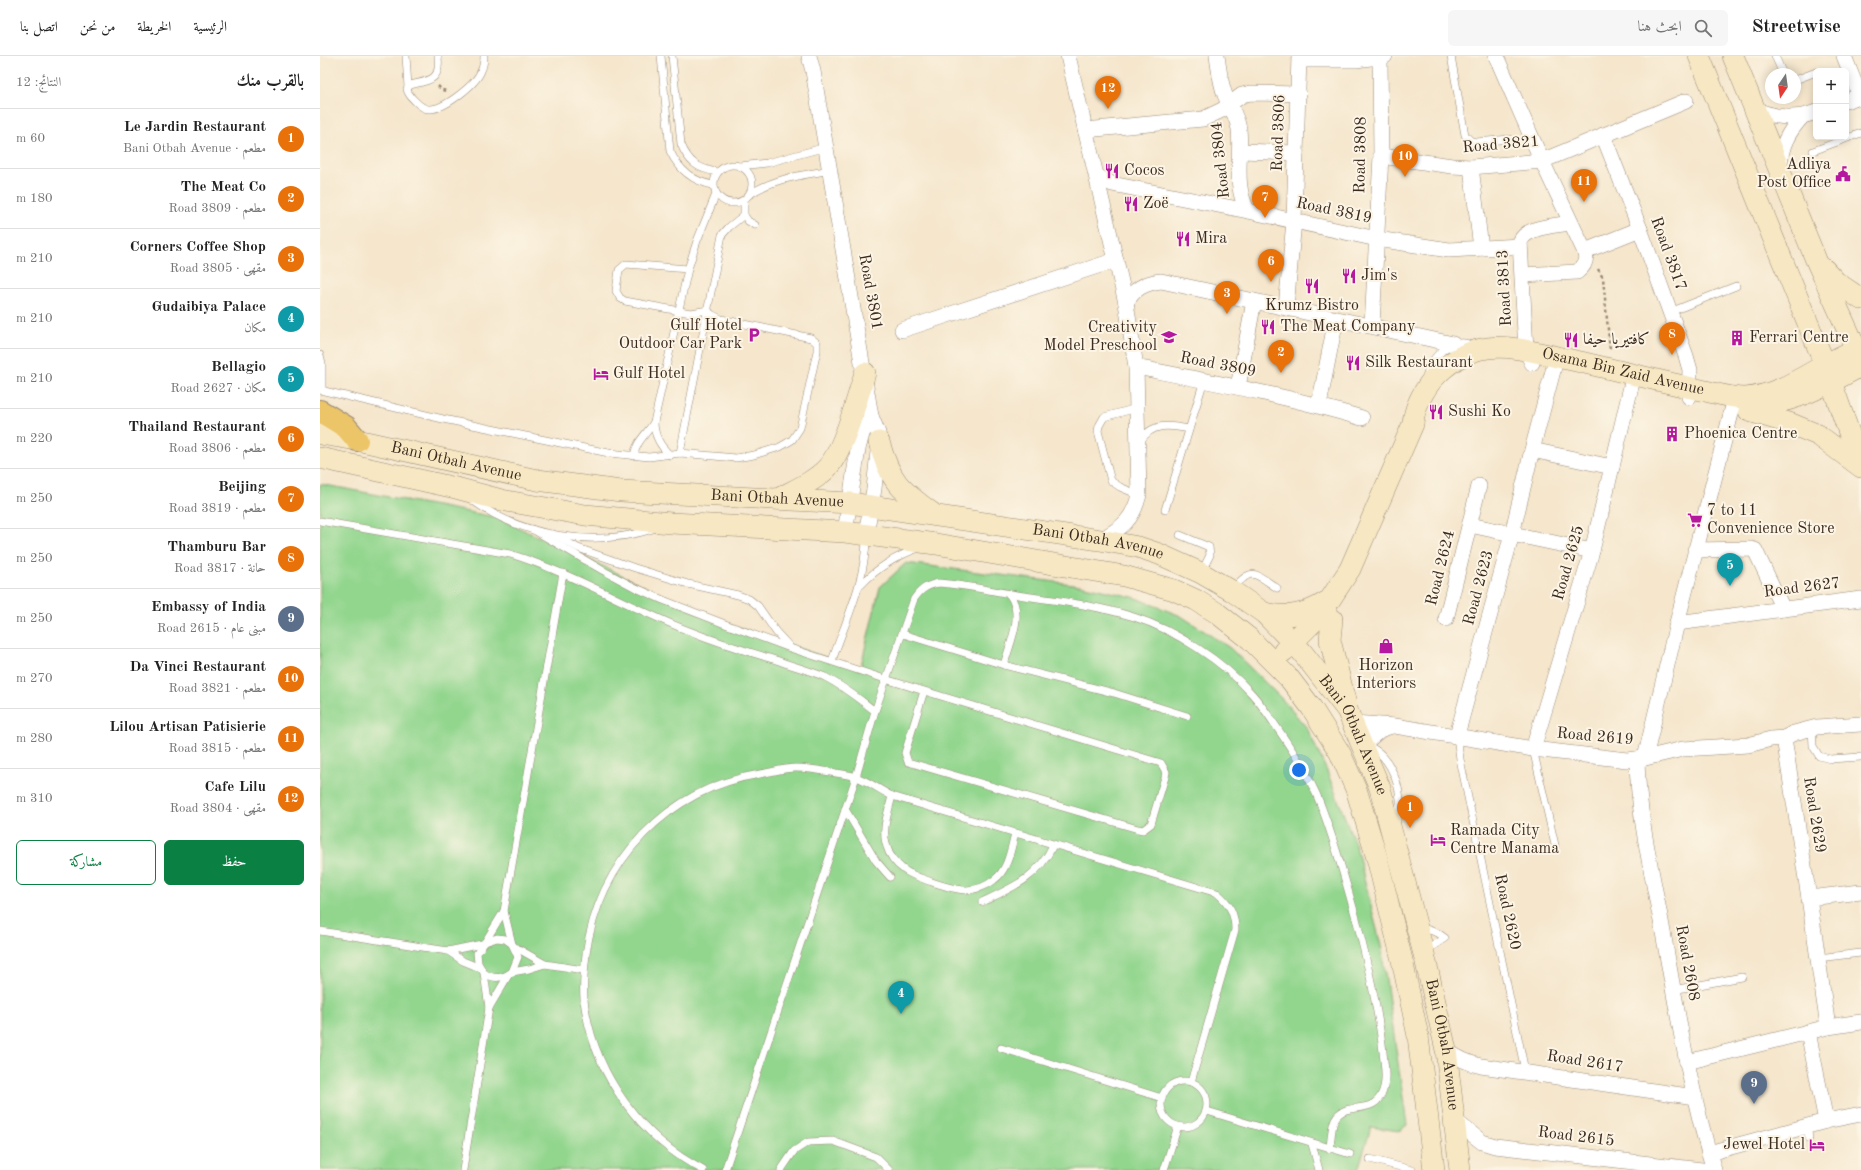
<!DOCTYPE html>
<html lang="ar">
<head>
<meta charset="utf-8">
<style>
	:root { --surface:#fff; --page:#f6f6f6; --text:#222; --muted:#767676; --line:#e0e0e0; --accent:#0b8043 }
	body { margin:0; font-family:"Old Standard TT",Amiri,serif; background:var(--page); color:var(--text); direction:rtl }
	.controls { position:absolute; right:12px; top:12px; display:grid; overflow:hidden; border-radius:6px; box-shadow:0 2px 10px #0003 }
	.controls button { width:36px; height:36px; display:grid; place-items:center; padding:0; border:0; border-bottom:1px solid var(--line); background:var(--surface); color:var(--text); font:20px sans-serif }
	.compass { position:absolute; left:1445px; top:12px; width:36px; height:36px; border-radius:50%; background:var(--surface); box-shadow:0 2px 10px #0003; rotate:193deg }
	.you { position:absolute; left:979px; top:714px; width:14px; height:14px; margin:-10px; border:3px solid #fff; border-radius:50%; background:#1a73e8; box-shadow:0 0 0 6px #1a73e833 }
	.badge { display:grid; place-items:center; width:26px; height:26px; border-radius:50%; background:var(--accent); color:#fff; font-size:13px; font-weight:700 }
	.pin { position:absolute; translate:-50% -33px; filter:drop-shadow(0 1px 2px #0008) }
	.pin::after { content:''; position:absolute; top:21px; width:14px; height:12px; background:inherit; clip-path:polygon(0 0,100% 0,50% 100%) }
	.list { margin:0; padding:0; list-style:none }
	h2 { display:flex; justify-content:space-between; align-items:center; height:52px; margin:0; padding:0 16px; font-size:17px }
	h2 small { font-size:13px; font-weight:400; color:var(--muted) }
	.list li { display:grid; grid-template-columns:26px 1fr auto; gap:12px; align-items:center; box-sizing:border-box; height:60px; padding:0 16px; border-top:1px solid var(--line) }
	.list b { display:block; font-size:15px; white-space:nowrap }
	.list p { margin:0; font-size:13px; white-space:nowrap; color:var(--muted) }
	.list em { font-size:13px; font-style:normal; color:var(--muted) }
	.actions { display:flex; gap:8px; padding:12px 16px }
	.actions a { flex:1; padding:9px 0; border:1px solid var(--accent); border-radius:6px; text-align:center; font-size:14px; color:var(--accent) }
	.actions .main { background:var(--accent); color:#fff }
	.icon { flex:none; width:22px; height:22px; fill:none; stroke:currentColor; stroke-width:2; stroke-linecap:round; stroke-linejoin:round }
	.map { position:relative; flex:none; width:1541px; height:1114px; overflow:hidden; direction:ltr }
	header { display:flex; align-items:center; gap:24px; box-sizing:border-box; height:56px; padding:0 20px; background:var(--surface); border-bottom:1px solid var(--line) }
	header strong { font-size:19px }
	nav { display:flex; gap:22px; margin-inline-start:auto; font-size:14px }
	.search { width:280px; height:36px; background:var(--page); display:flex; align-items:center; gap:10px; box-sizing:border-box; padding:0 14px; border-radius:6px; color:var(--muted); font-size:15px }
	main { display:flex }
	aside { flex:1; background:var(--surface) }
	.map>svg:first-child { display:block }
</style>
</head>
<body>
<header>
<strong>Streetwise</strong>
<div class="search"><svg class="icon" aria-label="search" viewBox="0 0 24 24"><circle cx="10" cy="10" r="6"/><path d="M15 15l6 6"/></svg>ابحث هنا</div>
<nav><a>الرئيسية</a><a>الخريطة</a><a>من نحن</a><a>اتصل بنا</a></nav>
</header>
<main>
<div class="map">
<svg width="1541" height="1114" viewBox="0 0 1541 1114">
	<rect width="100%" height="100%" fill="#fcf5e5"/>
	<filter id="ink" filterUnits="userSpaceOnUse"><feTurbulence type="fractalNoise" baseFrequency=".025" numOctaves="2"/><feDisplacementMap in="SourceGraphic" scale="8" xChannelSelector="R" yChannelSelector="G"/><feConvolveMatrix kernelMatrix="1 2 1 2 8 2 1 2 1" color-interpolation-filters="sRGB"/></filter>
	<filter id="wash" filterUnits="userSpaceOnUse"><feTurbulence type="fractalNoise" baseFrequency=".012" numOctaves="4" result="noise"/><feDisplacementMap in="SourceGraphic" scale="16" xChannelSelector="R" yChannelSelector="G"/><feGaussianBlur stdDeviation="0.9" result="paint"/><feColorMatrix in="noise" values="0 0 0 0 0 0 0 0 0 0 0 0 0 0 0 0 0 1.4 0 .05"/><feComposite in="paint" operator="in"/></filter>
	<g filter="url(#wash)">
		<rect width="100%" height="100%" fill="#f5e6cc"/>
		<path fill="#92d68e" stroke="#668056" d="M0,428L175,461L287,512L384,560L540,613L560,531L586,507L760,529L813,541L861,560L910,592L960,641L987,672L1006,713L1036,790L1061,890L1087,1069L1079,1075L1051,1071L1038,1114H0Z"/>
	</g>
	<g filter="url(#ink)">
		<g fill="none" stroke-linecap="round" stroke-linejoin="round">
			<g stroke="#988875" stroke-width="8">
				<g id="lane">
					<path d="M86,0L88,31"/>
					<path d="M118,0C121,25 110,24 90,29L87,33C88,39 92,42 96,46C100,50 104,53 109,53C124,54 156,28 161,15C163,11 164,5 164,0"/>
					<path d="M341,0L350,95C359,114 372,125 393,129"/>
					<path d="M352,0L361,88C368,106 378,113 397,116"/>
					<path d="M1131,0L1145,79L1151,85L1156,86L1190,83"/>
					<path d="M1455,0L1463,18"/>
					<path d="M1475,24L1496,16"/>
					<path d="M1493,95L1541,77"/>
					<circle cx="413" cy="128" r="19"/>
					<path d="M420,110L447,107L506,91"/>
					<path d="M429,139C453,122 483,119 511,114"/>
					<path d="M424,159L428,165L435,169"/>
					<path d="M1350,256L1416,230"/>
					<path d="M0,299L2,307V334"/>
					<path d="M1107,322C1106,303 1135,278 1152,290"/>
					<path d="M0,334L123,363L289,397L329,401L360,397L416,402L434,399L460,391L472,384L480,372L497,295V287L491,282L401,263L391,258L388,254L371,257L305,245L300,242L296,235L299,214L306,208L368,213"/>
					<path d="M817,352L784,361L779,370L778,375L791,425L800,431L819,439"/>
					<path d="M334,366C334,380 340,390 350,399"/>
					<path d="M820,386C831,366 851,369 869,373"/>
					<path d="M360,397L402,179L409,171L424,159V144"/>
					<path d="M314,400C316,385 327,378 334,366L368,213L377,185L396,138"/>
					<path d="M152,444C202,481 274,492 333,473"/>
					<path d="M845,454L884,324"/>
					<path d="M0,465L190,498C250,516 306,550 364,573C394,585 425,595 456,604C472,610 489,614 505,621C523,630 539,643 555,655"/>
					<path d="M212,473L282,514L314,531L343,544L405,568L470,592L565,623L841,707L846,716L845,721L831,768L823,774L818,773L588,706L585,697L604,635"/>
					<path d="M233,478L258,492L315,512L368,528L418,539L429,543L438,550L456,576L469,590"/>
					<path d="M860,479L889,491L890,499L882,515"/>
					<path d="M541,529C558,511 576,500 599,492"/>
					<path d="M912,534C932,510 934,517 957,532"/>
					<path d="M583,578L684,609L794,637L867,660"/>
					<path d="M512,605C526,564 546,524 546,481"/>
					<path d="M684,609C690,586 705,558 689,538"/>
					<path d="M1492,672L1493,690L1499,700L1510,703L1541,701"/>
					<path d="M1137,680L1140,703L1205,1015"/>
					<path d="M1046,690C1067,695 1078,723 1080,743C1081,750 1077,758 1077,765"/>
					<path d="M1213,693L1235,789"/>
					<path d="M572,740C568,757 561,774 567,791C569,799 576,808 583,813C593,821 633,834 646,834C656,834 667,830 674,824C688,814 691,793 695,777"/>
					<path d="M525,753L556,805L570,821"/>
					<path d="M662,846C692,832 719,821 733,789"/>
					<path d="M184,855L192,888"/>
					<path d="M1100,871L1118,877L1125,882L1110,892L1107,898"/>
					<path d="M0,875L128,895L162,888"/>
					<path d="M165,886L184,855L243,517"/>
					<path d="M195,891L225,908L264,914"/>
					<path d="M128,895L143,905L160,912"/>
					<path d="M1498,902L1541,897"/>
					<path d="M192,916L209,913L225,908"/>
					<path d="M1353,934L1422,921"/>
					<path d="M169,952L189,918"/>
					<path d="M681,992L842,1042"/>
					<circle cx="864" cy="1048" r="23"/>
					<path d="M887,1055L1030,1098"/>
					<path d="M1487,1071L1489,1082"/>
					<path d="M992,1088L999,1114"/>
					<path d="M1050,1103L1092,1114"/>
					<path d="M143,1114L169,952L164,917L158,907L157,897L165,886L177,882L185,883L192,888L198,901L192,916C183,923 173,923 164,917"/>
					<path d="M383,1114C321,1082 276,1020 265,951C262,934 264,915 266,898C279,805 347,733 440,718C452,716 464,712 476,712C489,712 504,715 516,717C523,718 530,719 536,721C548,725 560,734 572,740L897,837C910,848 915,858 915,874L871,1026"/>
					<path d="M405,1114L536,721L555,655L594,543C601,533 607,529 619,527C647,529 676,536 704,540C741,545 778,550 814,561C855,574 903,605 932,638C942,649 951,663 960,676C975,698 990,721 1000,747C1015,785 1026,826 1037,866C1048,909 1058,952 1063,996C1064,1008 1067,1019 1064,1031C1057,1063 1025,1043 1015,1063C1011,1071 1011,1084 1010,1093"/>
					<path d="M461,1114L474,1095L488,1086L513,1085L556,1101L569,1114"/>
					<path d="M844,1114L858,1070"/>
				</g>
			</g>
			<g stroke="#988875" stroke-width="16">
				<g id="street">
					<path d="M489,0L493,15L551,360L558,377L559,386L554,433L546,478"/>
					<path d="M748,0L806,247L816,311L819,439C813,464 802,472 780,484"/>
					<path d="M897,0C899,13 900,26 905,39C910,51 917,60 919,73C922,101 913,130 928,155"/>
					<path d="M1176,0L1222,105L1263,192C1268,202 1266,209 1257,216L1203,219"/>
					<path d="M1524,0L1541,43"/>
					<path d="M980,4H1036L1065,0"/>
					<path d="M1526,45L1540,40"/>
					<path d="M1436,54C1457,62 1475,64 1496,56"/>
					<path d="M765,74L883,63L902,54L922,39L931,37L979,38"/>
					<path d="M1283,79L1320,173L1366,300L1370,314L1369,341"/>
					<path d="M920,95L976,97"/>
					<path d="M1061,100L1132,110L1151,111L1222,105L1366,45"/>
					<path d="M1151,111L1161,192"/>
					<path d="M1460,112C1460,91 1468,76 1482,61"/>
					<path d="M777,120L792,128L928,155L1057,183L1129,194L1200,190"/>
					<path d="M1265,195L1320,173"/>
					<path d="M806,247C814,233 824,227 841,225L1133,288"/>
					<path d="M966,252L974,165L979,0"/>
					<path d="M1052,270L1061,100L1060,1"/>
					<path d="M582,274L796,204"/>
					<path d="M1212,307L1206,294L1200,186C1206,170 1236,170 1250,167"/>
					<path d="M816,311C892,326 968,340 1042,362"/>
					<path d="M918,331L934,245"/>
					<path d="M999,349L1016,263"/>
					<path d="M1212,394L1292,411"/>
					<path d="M1150,469L1272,495"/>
					<path d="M525,476L538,393L542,378L551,360"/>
					<path d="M1375,494L1431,493L1435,494L1463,553"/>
					<path d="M1126,563L1159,430"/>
					<path d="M1357,567L1541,543"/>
					<path d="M1033,667L1075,670L1213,693L1307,704L1325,702L1363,693L1428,689L1451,683L1464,682L1474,677L1497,671L1541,668"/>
					<path d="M1137,679L1192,478L1212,394L1234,311"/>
					<path d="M1464,682L1489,842L1508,971"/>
					<path d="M1043,689L1060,674L1072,670"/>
					<path d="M1213,693L1272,495L1314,318"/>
					<path d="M1325,702L1357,567L1413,350"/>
					<path d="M1317,703C1318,758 1331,812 1341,865C1356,948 1369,1033 1394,1114"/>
					<path d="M1489,842L1541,836"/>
					<path d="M1488,976L1506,1065"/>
					<path d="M1126,994C1137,1002 1147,1007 1161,1010L1375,1041"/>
					<path d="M1367,1006L1508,971L1541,966"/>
					<path d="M1133,1063L1162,1086L1175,1090L1382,1114"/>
					<path d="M1389,1097L1506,1065L1541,1058"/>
				</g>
			</g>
			<g stroke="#988875" stroke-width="22">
				<g id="secondary">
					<path d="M1379,0L1505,309L1541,410"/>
					<path d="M1413,0L1496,204L1541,304"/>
					<path d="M1504,213L1516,226L1541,243"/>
					<path d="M1438,350C1476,346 1508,328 1541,310"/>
					<path d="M1429,355L1469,367L1498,379L1541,411"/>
					<path id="s1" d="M0,378L37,384L217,424L301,435L530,447L780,484L818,491L839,498L881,517L912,535L944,557L982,596L1027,654L1060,732L1105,902L1126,994L1140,1114"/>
					<path d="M559,386C570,425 580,434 612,457"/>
					<path d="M0,402L136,432L181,444L265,459L351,467L525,476L616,488L804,520L854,534L876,544L897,557L930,583L969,622L991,651L1020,697L1036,733L1057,802L1082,904L1098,980L1114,1114"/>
					<path d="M458,443C474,434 494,426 507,412C524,394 537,342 545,317"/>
					<path d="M944,557C967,562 986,559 1006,546"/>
					<path d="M1012,563L1010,584L1026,648"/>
					<path id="s2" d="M964,595L1000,559L1030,513L1093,368C1094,353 1103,336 1112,324C1126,308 1146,294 1168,292C1193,289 1218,297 1242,302C1289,312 1334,324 1381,334C1395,337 1410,342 1425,342C1466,340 1503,304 1541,292"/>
				</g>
			</g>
			<g stroke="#988875" stroke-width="24">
				<path id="primary" d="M0,355L26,371L37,384"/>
			</g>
			<g stroke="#988875" stroke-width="2.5" stroke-dasharray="3 3" stroke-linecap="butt">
				<path d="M118,30L122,34L127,35"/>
				<path d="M1278,213L1283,222L1290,294"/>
			</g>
			<use href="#lane" stroke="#fff" stroke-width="7"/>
			<use href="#street" stroke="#fff" stroke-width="15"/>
			<use href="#secondary" stroke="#f7e8c3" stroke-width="21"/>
			<use href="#primary" stroke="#ecc569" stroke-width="22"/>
		</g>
	</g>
	<defs>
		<g id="restaurant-bare" transform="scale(1.2)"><path d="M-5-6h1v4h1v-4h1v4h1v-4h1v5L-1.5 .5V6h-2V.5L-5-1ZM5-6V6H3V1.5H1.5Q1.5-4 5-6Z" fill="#b5179e" stroke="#fcf5e5" stroke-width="2.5" paint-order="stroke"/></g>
		<g id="civic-bare" transform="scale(1.2)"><path d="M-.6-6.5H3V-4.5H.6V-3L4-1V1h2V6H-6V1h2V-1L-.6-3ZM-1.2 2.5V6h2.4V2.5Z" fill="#b5179e" stroke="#fcf5e5" stroke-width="2.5" paint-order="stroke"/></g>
		<g id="parking-bare" transform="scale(1.2)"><path d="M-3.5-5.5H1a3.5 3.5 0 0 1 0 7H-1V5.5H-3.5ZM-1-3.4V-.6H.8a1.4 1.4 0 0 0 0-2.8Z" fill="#b5179e" stroke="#fcf5e5" stroke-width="2.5" paint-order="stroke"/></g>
		<g id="school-bare" transform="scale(1.2)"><path d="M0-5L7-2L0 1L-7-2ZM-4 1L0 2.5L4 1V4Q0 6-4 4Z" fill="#b5179e" stroke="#fcf5e5" stroke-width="2.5" paint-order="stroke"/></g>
		<g id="building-bare" transform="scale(1.2)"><path d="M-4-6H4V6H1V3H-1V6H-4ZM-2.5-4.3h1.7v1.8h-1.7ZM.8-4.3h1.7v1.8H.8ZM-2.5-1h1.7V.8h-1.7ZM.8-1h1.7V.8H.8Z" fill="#b5179e" stroke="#fcf5e5" stroke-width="2.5" paint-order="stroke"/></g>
		<g id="hotel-bare" transform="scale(1.2)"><path d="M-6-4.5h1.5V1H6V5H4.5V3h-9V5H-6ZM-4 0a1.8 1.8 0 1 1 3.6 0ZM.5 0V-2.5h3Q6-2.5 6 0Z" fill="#b5179e" stroke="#fcf5e5" stroke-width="2.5" paint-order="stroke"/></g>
		<g id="supermarket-bare" transform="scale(1.2)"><path d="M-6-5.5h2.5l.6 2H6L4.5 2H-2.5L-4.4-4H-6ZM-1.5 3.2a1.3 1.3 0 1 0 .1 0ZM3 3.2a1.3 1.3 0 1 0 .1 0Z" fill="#b5179e" stroke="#fcf5e5" stroke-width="2.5" paint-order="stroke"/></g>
		<g id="shop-bare" transform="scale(1.2)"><path d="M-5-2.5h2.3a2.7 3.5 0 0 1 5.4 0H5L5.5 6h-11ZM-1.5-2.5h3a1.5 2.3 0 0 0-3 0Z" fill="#b5179e" stroke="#fcf5e5" stroke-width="2.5" paint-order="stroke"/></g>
	</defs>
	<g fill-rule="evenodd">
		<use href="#restaurant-bare" x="792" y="115"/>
		<use href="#civic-bare" x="1523" y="118"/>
		<use href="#restaurant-bare" x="811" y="148"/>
		<use href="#restaurant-bare" x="863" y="183"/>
		<use href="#restaurant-bare" x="1029" y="220"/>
		<use href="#restaurant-bare" x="992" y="230"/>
		<use href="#restaurant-bare" x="948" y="271"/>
		<use href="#parking-bare" x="434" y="279"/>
		<use href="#school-bare" x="849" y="281"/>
		<use href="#building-bare" x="1417" y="282"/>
		<use href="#restaurant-bare" x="1251" y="284"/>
		<use href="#restaurant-bare" x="1033" y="307"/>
		<use href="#hotel-bare" x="281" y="318"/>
		<use href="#restaurant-bare" x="1116" y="356"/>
		<use href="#building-bare" x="1352" y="378"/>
		<use href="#supermarket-bare" x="1375" y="464"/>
		<use href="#shop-bare" x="1066" y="590"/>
		<use href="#hotel-bare" x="1118" y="784"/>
		<use href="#hotel-bare" x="1497" y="1089"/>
	</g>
	<g text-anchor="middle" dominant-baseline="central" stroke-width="4" stroke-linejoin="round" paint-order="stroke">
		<g font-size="16" fill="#3b2a1e" stroke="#fcf5e5">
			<text transform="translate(959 77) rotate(-88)">Road 3806</text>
			<text transform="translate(1181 89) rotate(-5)">Road 3821</text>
			<text transform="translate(1041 99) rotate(-89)">Road 3808</text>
			<text transform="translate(901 104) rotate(-96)">Road 3804</text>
			<text transform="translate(1014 155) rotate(12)">Road 3819</text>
			<text transform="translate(1348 198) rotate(70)">Road 3817</text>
			<text transform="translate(1185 232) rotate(-93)">Road 3813</text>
			<text transform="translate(550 236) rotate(80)">Road 3801</text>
			<text transform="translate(898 309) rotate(11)">Road 3809</text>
			<text stroke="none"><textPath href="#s2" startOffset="516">Osama Bin Zaid Avenue</textPath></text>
			<text stroke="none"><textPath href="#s1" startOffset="139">Bani Otbah Avenue</textPath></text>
			<text stroke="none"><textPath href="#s1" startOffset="463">Bani Otbah Avenue</textPath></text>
			<text stroke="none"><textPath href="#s1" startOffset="787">Bani Otbah Avenue</textPath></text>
			<text transform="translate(1249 507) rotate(-74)">Road 2625</text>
			<text transform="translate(1121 512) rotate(-76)">Road 2624</text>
			<text transform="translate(1159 532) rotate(-75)">Road 2623</text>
			<text transform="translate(1482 532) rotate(-7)">Road 2627</text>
			<text stroke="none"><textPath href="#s1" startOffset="1123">Bani Otbah Avenue</textPath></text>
			<text transform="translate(1275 681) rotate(5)">Road 2619</text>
			<text transform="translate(1494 759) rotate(81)">Road 2629</text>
			<text transform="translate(1187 856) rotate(78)">Road 2620</text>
			<text transform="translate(1367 907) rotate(80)">Road 2608</text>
			<text stroke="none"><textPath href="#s1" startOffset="1447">Bani Otbah Avenue</textPath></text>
			<text transform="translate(1265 1006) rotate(9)">Road 2617</text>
			<text transform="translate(1256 1081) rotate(7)">Road 2615</text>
		</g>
		<g font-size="16" fill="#3b2a1e" stroke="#fcf5e5" text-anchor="start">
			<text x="1511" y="109" text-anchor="end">Adliya<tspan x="1511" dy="18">Post Office</tspan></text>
			<text x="804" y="115">Cocos</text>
			<text x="823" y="148">Zoë</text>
			<text x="875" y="183">Mira</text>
			<text x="1041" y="220">Jim's</text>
			<text x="992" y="250" text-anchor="middle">Krumz Bistro</text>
			<text x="422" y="270" text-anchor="end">Gulf Hotel<tspan x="422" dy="18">Outdoor Car Park</tspan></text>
			<text x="960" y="271">The Meat Company</text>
			<text x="837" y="272" text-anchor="end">Creativity<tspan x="837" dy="18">Model Preschool</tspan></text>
			<text x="1429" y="282">Ferrari Centre</text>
			<text x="1263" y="284">كافتيريا حيفا</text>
			<text x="1045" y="307">Silk Restaurant</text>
			<text x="293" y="318">Gulf Hotel</text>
			<text x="1128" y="356">Sushi Ko</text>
			<text x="1364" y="378">Phoenica Centre</text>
			<text x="1387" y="455">7 to 11<tspan x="1387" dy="18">Convenience Store</tspan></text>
			<text x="1066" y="610" text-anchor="middle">Horizon<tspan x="1066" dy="18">Interiors</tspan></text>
			<text x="1130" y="775">Ramada City<tspan x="1130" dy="18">Centre Manama</tspan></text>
			<text x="1485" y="1089" text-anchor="end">Jewel Hotel</text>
		</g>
	</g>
</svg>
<div class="controls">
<button>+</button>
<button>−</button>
</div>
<svg class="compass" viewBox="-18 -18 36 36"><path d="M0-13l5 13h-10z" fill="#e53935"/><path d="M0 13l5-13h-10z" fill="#767676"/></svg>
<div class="you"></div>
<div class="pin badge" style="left:1090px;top:772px;background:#e8710a">1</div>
<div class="pin badge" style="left:961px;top:317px;background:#e8710a">2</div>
<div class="pin badge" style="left:907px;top:258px;background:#e8710a">3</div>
<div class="pin badge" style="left:581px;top:958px;background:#0f9aa8">4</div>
<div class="pin badge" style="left:1410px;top:530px;background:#0f9aa8">5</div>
<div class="pin badge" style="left:951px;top:226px;background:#e8710a">6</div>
<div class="pin badge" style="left:945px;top:162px;background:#e8710a">7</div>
<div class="pin badge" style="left:1352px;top:299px;background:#e8710a">8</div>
<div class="pin badge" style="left:1434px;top:1048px;background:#5c6f8a">9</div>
<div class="pin badge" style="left:1085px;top:121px;background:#e8710a">10</div>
<div class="pin badge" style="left:1264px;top:146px;background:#e8710a">11</div>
<div class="pin badge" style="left:788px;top:53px;background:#e8710a">12</div>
</div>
<aside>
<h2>بالقرب منك<small>النتائج: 12</small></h2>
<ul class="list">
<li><span class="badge" style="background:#e8710a">1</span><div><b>Le Jardin Restaurant</b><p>مطعم · Bani Otbah Avenue</p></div><em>60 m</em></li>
<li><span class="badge" style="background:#e8710a">2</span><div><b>The Meat Co</b><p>مطعم · Road 3809</p></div><em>180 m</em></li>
<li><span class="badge" style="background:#e8710a">3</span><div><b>Corners Coffee Shop</b><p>مقهى · Road 3805</p></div><em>210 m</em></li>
<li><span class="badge" style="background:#0f9aa8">4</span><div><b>Gudaibiya Palace</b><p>مكان</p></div><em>210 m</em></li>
<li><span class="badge" style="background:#0f9aa8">5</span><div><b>Bellagio</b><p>مكان · Road 2627</p></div><em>210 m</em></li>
<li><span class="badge" style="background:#e8710a">6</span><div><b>Thailand Restaurant</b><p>مطعم · Road 3806</p></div><em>220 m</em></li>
<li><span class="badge" style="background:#e8710a">7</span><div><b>Beijing</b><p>مطعم · Road 3819</p></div><em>250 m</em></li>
<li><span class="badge" style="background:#e8710a">8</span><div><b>Thamburu Bar</b><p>حانة · Road 3817</p></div><em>250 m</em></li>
<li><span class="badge" style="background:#5c6f8a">9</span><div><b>Embassy of India</b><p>مبنى عام · Road 2615</p></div><em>250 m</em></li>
<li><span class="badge" style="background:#e8710a">10</span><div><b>Da Vinci Restaurant</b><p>مطعم · Road 3821</p></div><em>270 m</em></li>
<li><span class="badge" style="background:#e8710a">11</span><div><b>Lilou Artisan Patisierie</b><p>مطعم · Road 3815</p></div><em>280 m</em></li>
<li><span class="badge" style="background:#e8710a">12</span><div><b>Cafe Lilu</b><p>مقهى · Road 3804</p></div><em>310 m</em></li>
</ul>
<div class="actions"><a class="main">حفظ</a><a>مشاركة</a></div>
</aside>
</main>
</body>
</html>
